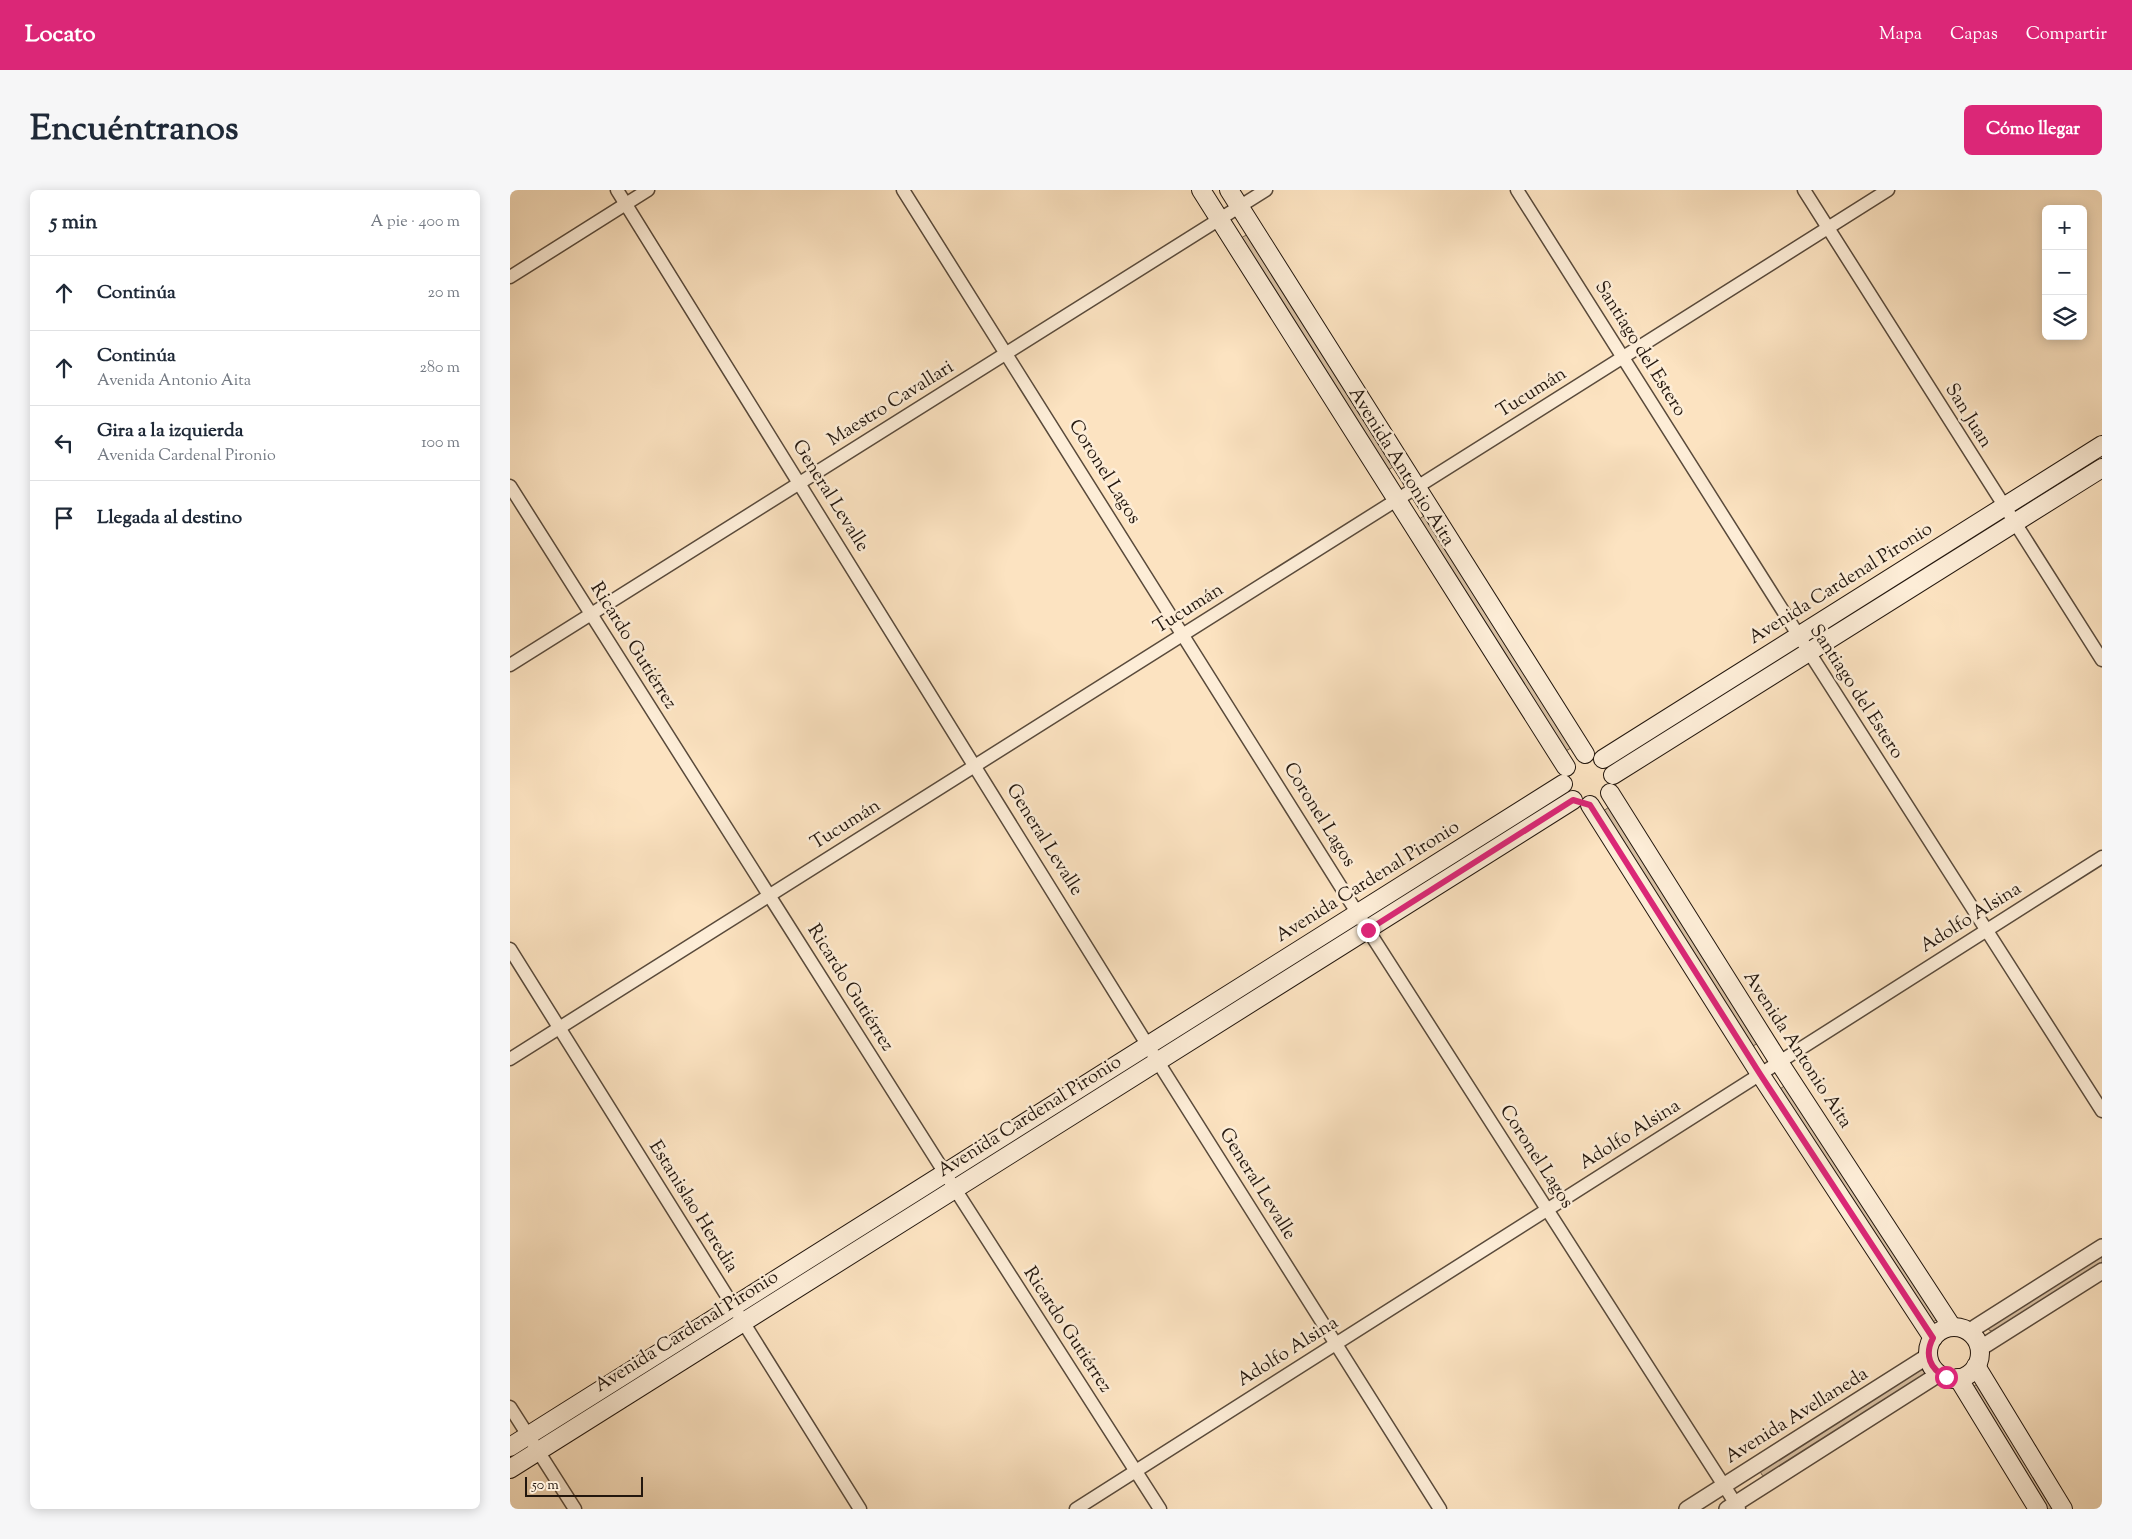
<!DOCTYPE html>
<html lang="es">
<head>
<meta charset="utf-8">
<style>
	:root { --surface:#fff; --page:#f6f6f7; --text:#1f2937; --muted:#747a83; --line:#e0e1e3; --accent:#db2777 }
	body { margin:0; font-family:"Sorts Mill Goudy",serif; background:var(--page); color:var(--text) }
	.controls { position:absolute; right:15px; top:15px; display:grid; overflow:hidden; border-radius:8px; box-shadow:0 2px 12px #0003 }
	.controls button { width:45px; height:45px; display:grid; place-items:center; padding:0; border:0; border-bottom:1px solid var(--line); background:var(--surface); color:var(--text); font:25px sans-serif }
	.scale { position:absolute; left:15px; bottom:12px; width:118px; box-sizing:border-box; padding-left:5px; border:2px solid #23170e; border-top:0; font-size:14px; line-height:18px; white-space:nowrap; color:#23170e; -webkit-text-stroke:4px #fdedd7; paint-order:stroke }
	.stop { position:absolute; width:15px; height:15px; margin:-11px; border:4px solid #db2777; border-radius:50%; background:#fff }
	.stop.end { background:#db2777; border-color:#fff; box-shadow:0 1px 5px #0008 }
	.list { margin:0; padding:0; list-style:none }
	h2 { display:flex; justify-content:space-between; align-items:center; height:65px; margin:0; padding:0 20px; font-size:21px }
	h2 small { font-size:16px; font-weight:400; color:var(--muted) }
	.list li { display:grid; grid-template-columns:32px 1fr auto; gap:15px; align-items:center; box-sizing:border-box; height:75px; padding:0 20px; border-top:1px solid var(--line) }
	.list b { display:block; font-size:19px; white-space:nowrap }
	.list p { margin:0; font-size:16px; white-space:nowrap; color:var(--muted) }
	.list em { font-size:16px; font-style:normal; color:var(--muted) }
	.icon { flex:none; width:28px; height:28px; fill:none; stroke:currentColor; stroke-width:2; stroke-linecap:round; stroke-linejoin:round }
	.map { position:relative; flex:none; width:1592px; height:1319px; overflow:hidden; border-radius:8px }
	header { display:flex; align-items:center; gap:30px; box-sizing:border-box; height:70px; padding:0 25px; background:var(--accent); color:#fff }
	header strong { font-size:24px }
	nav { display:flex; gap:28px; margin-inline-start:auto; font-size:18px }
	.intro { display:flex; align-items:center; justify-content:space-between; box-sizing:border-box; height:120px; padding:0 30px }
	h1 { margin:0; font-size:35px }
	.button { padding:12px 22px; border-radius:8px; background:var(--accent); color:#fff; font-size:18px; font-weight:700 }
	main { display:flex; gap:30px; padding:0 30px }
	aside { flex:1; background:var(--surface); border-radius:8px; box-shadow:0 2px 12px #0003 }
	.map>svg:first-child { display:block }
</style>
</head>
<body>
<header>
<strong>Locato</strong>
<nav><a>Mapa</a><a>Capas</a><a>Compartir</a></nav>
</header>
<div class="intro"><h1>Encuéntranos</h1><a class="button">Cómo llegar</a></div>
<main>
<aside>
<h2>5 min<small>A pie · 400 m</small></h2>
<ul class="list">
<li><svg class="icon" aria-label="ahead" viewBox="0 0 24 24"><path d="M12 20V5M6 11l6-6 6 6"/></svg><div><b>Continúa</b></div><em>20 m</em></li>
<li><svg class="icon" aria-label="ahead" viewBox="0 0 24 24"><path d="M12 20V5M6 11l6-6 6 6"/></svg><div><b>Continúa</b><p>Avenida Antonio Aita</p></div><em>280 m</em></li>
<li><svg class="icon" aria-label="left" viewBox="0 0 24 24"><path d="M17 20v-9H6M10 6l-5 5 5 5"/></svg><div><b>Gira a la izquierda</b><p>Avenida Cardenal Pironio</p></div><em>100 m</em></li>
<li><svg class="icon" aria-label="arrive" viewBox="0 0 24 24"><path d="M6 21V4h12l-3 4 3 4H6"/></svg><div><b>Llegada al destino</b></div></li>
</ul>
</aside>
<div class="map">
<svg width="1592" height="1319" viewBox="0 0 1592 1319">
	<rect width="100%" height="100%" fill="#fce3c1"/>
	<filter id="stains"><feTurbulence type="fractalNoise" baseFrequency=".004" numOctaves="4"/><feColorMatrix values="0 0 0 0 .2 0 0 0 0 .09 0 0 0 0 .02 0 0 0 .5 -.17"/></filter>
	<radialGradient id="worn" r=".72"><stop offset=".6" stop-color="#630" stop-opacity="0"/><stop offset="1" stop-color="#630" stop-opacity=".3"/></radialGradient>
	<g fill="#d7c0a3" stroke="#7d6c58">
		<path d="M738,44L884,276L877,281L731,48Z"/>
		<path d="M1592,260V270L1521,315L1516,308Z"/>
		<path d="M915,325L1061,558L1054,562L908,330Z"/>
		<path d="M1480,332L1485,339L1318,444L1314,437Z"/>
		<path d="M1277,460L1281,467L1115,572L1110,565Z"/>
		<path d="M1042,607L1046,614L880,719L875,712Z"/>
		<path d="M1099,617L1250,852L1243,856L1092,622Z"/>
		<path d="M837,737L841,745L675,849L670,842Z"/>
		<path d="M1277,894L1428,1129L1421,1133L1270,899Z"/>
		<path d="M1592,1064V1075L1484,1142L1479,1140L1478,1138Z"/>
		<path d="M1410,1179L1414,1181L1416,1184L1254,1286L1252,1285L1250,1281Z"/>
		<path d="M1469,1193L1546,1319H1535L1461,1198Z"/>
	</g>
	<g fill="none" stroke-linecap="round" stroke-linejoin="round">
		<g stroke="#594a3b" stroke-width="15">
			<g id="minor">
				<path d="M107,0L648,872L930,1319"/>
				<path d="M393,0L858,740L1229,1319"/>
				<path d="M1007,0L1299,462L1592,921"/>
				<path d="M1294,0L1592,470"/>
				<path d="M0,87L138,0"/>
				<path d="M0,296L445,999L650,1319"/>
				<path d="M0,475L756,0"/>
				<path d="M0,759L350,1319"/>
				<path d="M0,869L1378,0"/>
				<path d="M0,1217L65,1319"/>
				<path d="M566,1319L1592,667"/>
			</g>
		</g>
		<g stroke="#594a3b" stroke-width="18">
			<g id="tertiary">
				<path d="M1458,1142L1592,1057"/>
				<path d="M1469,1159L1592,1081"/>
				<path d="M1177,1319L1418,1166"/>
				<path d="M1217,1319L1429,1184"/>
			</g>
		</g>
		<g stroke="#23170e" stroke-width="20">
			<g id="secondary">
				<path d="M691,0L1056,577"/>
				<path d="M719,0L1075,564"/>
				<path d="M1093,569L1592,255"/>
				<path d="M1103,585L1592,278"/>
				<path d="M1100,603L1269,872L1442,1137"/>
				<path d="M1080,615L1250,884L1423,1148"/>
				<circle cx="1444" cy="1163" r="26"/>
				<path d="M1466,1176L1553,1319"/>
				<path d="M1448,1188L1528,1319"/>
				<path d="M0,1257L1053,594"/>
				<path d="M0,1279L1063,610"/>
			</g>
		</g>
		<use href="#minor" stroke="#fdedd7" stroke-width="12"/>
		<use href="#tertiary" stroke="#fdedd7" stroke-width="15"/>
		<use href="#secondary" stroke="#fdedd7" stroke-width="18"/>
	</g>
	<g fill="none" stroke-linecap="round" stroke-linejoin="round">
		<path stroke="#db2777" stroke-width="6" d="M858,740L1063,610L1080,615L1250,884L1423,1148C1414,1165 1420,1179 1436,1187"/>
	</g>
	<g text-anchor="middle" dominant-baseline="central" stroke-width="5" stroke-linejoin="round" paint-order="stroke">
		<g font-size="19" fill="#23170e" stroke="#fdedd7">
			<text transform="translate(1130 159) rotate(58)">Santiago del Estero</text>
			<text transform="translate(1022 203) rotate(-32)">Tucumán</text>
			<text transform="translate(381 214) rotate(-32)">Maestro Cavallari</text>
			<text transform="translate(1458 226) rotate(58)">San Juan</text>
			<text transform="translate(891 277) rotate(58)">Avenida Antonio Aita</text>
			<text transform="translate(594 282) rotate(58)">Coronel Lagos</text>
			<text transform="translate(320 306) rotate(58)">General Levalle</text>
			<text transform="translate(1331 394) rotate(-32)">Avenida Cardenal Pironio</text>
			<text transform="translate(679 419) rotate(-32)">Tucumán</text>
			<text transform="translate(123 456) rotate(58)">Ricardo Gutiérrez</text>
			<text transform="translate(1346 502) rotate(57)">Santiago del Estero</text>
			<text transform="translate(809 625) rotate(58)">Coronel Lagos</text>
			<text transform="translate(336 635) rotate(-32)">Tucumán</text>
			<text transform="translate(534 650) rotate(58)">General Levalle</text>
			<text transform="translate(858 692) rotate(-32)">Avenida Cardenal Pironio</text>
			<text transform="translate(1461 728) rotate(-32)">Adolfo Alsina</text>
			<text transform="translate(340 798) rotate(58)">Ricardo Gutiérrez</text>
			<text transform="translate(1287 860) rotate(57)">Avenida Antonio Aita</text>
			<text transform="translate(520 927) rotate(-32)">Avenida Cardenal Pironio</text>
			<text transform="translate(1120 945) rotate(-32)">Adolfo Alsina</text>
			<text transform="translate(1026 967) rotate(57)">Coronel Lagos</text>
			<text transform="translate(747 994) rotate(58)">General Levalle</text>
			<text transform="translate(183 1017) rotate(58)">Estanislao Heredia</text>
			<text transform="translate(557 1140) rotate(57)">Ricardo Gutiérrez</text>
			<text transform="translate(177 1142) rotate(-32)">Avenida Cardenal Pironio</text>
			<text transform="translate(778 1162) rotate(-32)">Adolfo Alsina</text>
			<text transform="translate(1287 1226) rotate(-32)">Avenida Avellaneda</text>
		</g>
	</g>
	<rect width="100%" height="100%" filter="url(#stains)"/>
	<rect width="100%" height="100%" fill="url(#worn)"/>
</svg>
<div class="controls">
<button>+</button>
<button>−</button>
<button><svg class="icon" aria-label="layers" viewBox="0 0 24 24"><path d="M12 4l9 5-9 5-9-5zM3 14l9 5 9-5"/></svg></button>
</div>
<div class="scale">50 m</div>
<div class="stop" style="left:1436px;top:1187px"></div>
<div class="stop end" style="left:858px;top:740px"></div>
</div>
</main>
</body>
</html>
